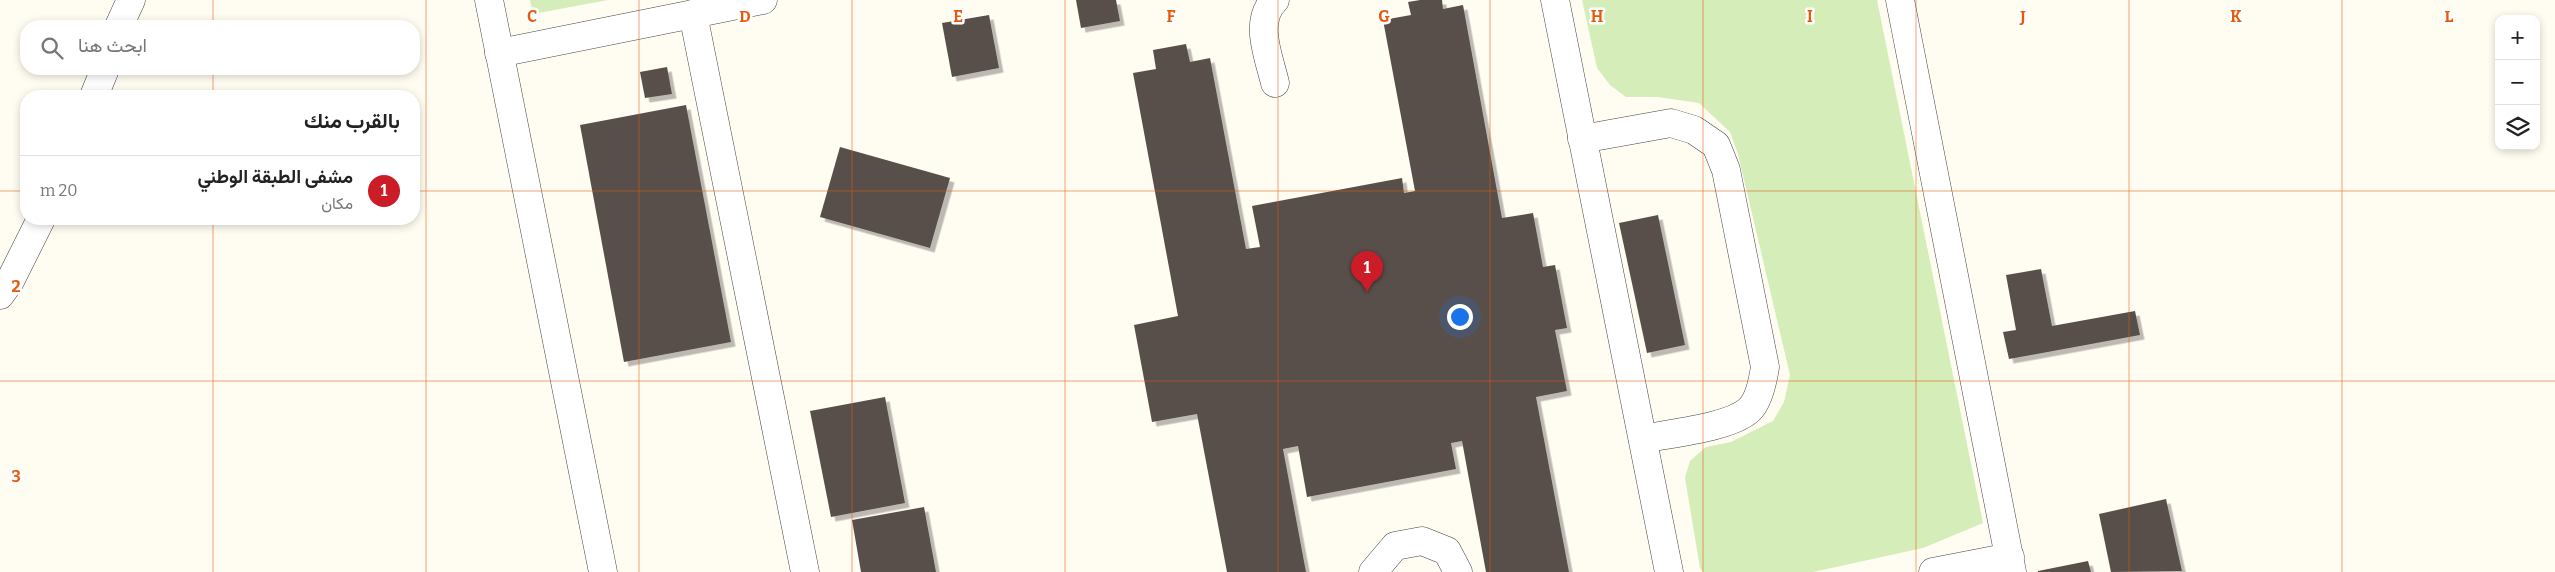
<!DOCTYPE html>
<html lang="ar">
<head>
<meta charset="utf-8">
<style>
	:root { --surface:#fff; --page:#f6f6f6; --text:#222; --muted:#767676; --line:#e0e0e0; --accent:#cb1c27 }
	body { margin:0; font-family:Bitter,Vazirmatn,serif; background:var(--page); color:var(--text); direction:rtl }
	.controls { position:absolute; right:15px; top:15px; display:grid; overflow:hidden; border-radius:10px; box-shadow:0 2px 8px #0003 }
	.controls button { width:45px; height:45px; display:grid; place-items:center; padding:0; border:0; border-bottom:1px solid var(--line); background:var(--surface); color:var(--text); font:25px sans-serif }
	.you { position:absolute; left:1459px; top:316px; width:18px; height:18px; margin:-12px; border:4px solid #fff; border-radius:50%; background:#1a73e8; box-shadow:0 0 0 8px #1a73e833 }
	.badge { display:grid; place-items:center; width:32px; height:32px; border-radius:50%; background:var(--accent); color:#fff; font-size:16px; font-weight:700 }
	.pin { position:absolute; translate:-50% -41px; filter:drop-shadow(0 1px 2px #0008) }
	.pin::after { content:''; position:absolute; top:26px; width:18px; height:15px; background:inherit; clip-path:polygon(0 0,100% 0,50% 100%) }
	.list { margin:0; padding:0; list-style:none }
	h2 { display:flex; justify-content:space-between; align-items:center; height:65px; margin:0; padding:0 20px; font-size:21px }
	h2 small { font-size:16px; font-weight:400; color:var(--muted) }
	.list li { display:grid; grid-template-columns:32px 1fr auto; gap:15px; align-items:center; box-sizing:border-box; height:70px; padding:0 20px; border-top:1px solid var(--line) }
	.list b { display:block; font-size:19px; white-space:nowrap }
	.list p { margin:0; font-size:16px; white-space:nowrap; color:var(--muted) }
	.list em { font-size:16px; font-style:normal; color:var(--muted) }
	.icon { flex:none; width:28px; height:28px; fill:none; stroke:currentColor; stroke-width:2; stroke-linecap:round; stroke-linejoin:round }
	.map { position:relative; flex:none; width:2555px; height:572px; overflow:hidden; direction:ltr }
	.search { position:absolute; background:var(--surface); box-shadow:0 2px 8px #0003; left:20px; top:20px; width:400px; height:55px; display:flex; align-items:center; gap:12px; box-sizing:border-box; padding:0 18px; border-radius:20px; color:var(--muted); font-size:19px }
	.panel { position:absolute; background:var(--surface); box-shadow:0 2px 8px #0003; left:20px; top:90px; width:400px; height:135px; border-radius:20px; direction:rtl }
	.map>svg:first-child { display:block }
</style>
</head>
<body>
<div class="map">
<svg width="2555" height="572" viewBox="0 0 2555 572">
	<defs>
		<filter id="shadow"><feDropShadow dx="4.5" dy="4.5" stdDeviation="0" flood-color="#0004"/></filter>
	</defs>
	<rect width="100%" height="100%" fill="#fffcf2"/>
	<g fill="#d5edb8">
		<path d="M530,0H608L533,14Z"/>
		<path d="M1582,0H1877L1983,523L1923,548L1813,572H1703L1700,568L1685,478L1690,461L1706,447L1731,442L1773,421L1784,402L1790,375L1738,154L1730,132L1699,103L1658,97H1626L1610,85L1597,68Z"/>
	</g>
	<g fill="#59504b" filter="url(#shadow)">
		<path d="M1076,0H1116L1120,21L1081,28Z"/>
		<path d="M1420,0H1442L1443,9L1463,5L1502,218L1533,213L1543,267L1555,265L1567,328L1555,330L1567,391L1536,397L1569,572H1486L1462,441L1451,443L1456,469L1307,497L1298,446L1283,449L1306,572H1227L1197,414L1152,422L1134,325L1178,316L1133,73L1156,69L1153,50L1186,44L1190,62L1210,58L1246,249L1260,247L1252,206L1402,178L1404,193L1415,191L1383,20L1411,15L1408,2Z"/>
		<path d="M989,15L999,68L952,77L942,23Z"/>
		<path d="M667,67L672,94L645,98L640,72Z"/>
		<path d="M686,105L731,342L624,362L580,125Z"/>
		<path d="M840,147L950,178L930,248L820,217Z"/>
		<path d="M1658,215L1685,345L1647,353L1619,223Z"/>
		<path d="M2041,269L2052,326L2135,311L2140,335L2009,359L2003,332L2016,330L2006,275Z"/>
		<path d="M885,397L905,503L831,517L810,411Z"/>
		<path d="M2166,499L2182,571L2111,572L2099,514Z"/>
		<path d="M924,507L936,572H861L852,520Z"/>
		<path d="M2088,561L2091,572H2038V571Z"/>
	</g>
	<g fill="none" stroke-linecap="round" stroke-linejoin="round">
		<g stroke="#434343" stroke-width="29">
			<g id="minor">
				<path d="M489,0L603,572"/>
				<path d="M1275,0C1253,21 1269,57 1275,83"/>
				<path d="M1555,0L1669,572"/>
				<path d="M1900,0L2012,572"/>
				<path d="M693,14L805,572"/>
				<path d="M119,26L131,0"/>
				<path d="M499,53L763,0"/>
				<path d="M94,96L105,69"/>
				<path d="M1582,139L1671,123L1694,130L1716,145L1726,170L1765,367C1763,380 1759,401 1749,410C1729,428 1670,433 1643,439"/>
				<path d="M0,295L10,281L41,219"/>
				<path d="M1373,572L1395,546L1422,541L1447,551L1458,572"/>
				<path d="M1933,572L2010,557"/>
			</g>
		</g>
		<use href="#minor" stroke="#fff" stroke-width="28"/>
	</g>
	<path fill="none" stroke="#e8590c" stroke-width="1" stroke-opacity="0.55" d="M213,0V26M426,0V572M639,0V572M852,0V572M1065,0V572M1278,0V572M1490,0V572M1703,0V572M1916,0V572M2129,0V572M2342,0V572M213,69V96M0,191H26M414,191H2555M213,219V572M0,381H2555"/>
	<g font-size="16" text-anchor="middle" font-weight="bold" fill="#e8590c" stroke="#fff" stroke-width="5" stroke-linejoin="round" paint-order="stroke">
		<text x="532" y="22">C</text>
		<text x="745" y="22">D</text>
		<text x="958" y="22">E</text>
		<text x="1171" y="22">F</text>
		<text x="1384" y="22">G</text>
		<text x="1597" y="22">H</text>
		<text x="1810" y="22">I</text>
		<text x="2023" y="22">J</text>
		<text x="2236" y="22">K</text>
		<text x="2449" y="22">L</text>
		<text x="16" y="292">2</text>
		<text x="16" y="482">3</text>
	</g>
</svg>
<div class="controls">
<button>+</button>
<button>−</button>
<button><svg class="icon" aria-label="layers" viewBox="0 0 24 24"><path d="M12 4l9 5-9 5-9-5zM3 14l9 5 9-5"/></svg></button>
</div>
<div class="you"></div>
<div class="pin badge" style="left:1367px;top:292px">1</div>
<div class="search"><svg class="icon" aria-label="search" viewBox="0 0 24 24"><circle cx="10" cy="10" r="6"/><path d="M15 15l6 6"/></svg>ابحث هنا</div>
<section class="panel">
<h2>بالقرب منك<small></small></h2>
<ul class="list">
<li><span class="badge">1</span><div><b>مشفى الطبقة الوطني</b><p>مكان</p></div><em>20 m</em></li>
</ul>
</section>
</div>
</body>
</html>
